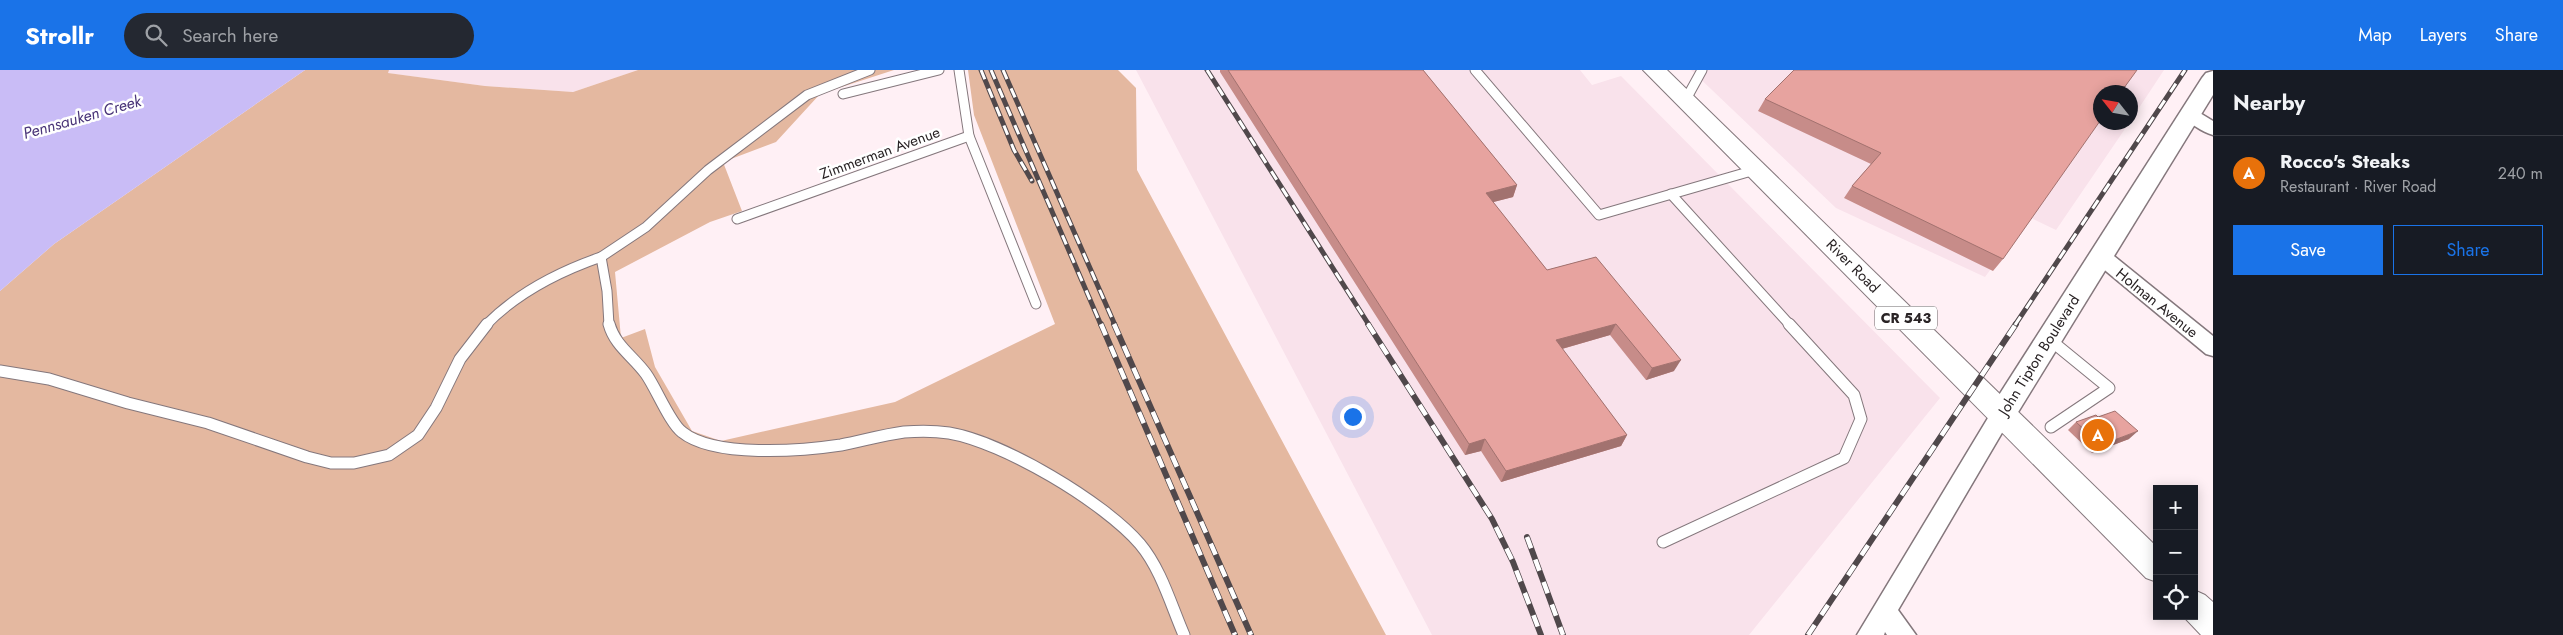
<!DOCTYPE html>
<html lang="en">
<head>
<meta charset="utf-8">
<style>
	:root { --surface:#171b24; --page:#242831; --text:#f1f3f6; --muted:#9ea1a6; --line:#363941; --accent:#1a73e8 }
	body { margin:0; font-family:Jost,sans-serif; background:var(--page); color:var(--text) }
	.controls { position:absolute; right:15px; bottom:15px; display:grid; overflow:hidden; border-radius:0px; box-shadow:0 2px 12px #0003 }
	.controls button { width:45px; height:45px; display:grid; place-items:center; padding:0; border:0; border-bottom:1px solid var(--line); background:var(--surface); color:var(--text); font:25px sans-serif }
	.compass { position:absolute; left:2093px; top:15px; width:45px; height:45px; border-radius:50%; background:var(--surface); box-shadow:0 2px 12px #0003; rotate:301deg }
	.you { position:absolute; left:1352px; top:346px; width:18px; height:18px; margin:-12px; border:4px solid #fff; border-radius:50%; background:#1a73e8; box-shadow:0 0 0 8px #1a73e833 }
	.badge { display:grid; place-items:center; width:32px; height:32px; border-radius:50%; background:var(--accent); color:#fff; font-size:16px; font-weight:700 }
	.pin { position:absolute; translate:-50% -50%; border:2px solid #fff; box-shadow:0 1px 5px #0006 }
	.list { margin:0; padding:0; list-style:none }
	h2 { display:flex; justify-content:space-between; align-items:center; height:65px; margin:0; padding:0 20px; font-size:21px }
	h2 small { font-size:16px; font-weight:400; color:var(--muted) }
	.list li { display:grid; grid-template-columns:32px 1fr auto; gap:15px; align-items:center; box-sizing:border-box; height:75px; padding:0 20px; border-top:1px solid var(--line) }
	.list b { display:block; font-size:19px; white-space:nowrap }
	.list p { margin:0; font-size:16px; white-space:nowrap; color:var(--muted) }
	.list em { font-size:16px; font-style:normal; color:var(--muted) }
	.actions { display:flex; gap:10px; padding:15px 20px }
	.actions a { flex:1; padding:11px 0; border:1px solid var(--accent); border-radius:0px; text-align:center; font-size:18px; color:var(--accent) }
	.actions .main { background:var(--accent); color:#fff }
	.icon { flex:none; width:28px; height:28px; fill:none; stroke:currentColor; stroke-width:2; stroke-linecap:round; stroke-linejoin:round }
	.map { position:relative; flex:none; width:2213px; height:565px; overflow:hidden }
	header { display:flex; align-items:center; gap:30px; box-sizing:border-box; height:70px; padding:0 25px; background:var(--accent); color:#fff }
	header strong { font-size:24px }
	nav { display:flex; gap:28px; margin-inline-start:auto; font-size:18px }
	.search { width:350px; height:45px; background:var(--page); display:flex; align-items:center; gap:12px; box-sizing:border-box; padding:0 18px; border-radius:28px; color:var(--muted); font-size:19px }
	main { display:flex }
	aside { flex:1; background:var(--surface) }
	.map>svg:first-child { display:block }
</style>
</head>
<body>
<header>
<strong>Strollr</strong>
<div class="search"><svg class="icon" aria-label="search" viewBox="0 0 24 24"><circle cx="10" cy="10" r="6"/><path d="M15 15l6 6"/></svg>Search here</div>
<nav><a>Map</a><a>Layers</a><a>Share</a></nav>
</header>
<main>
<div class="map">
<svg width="2213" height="565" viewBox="0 0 2213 565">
	<rect width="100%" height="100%" fill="#fff0f5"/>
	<g fill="#f9e2eb">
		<path d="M389,0H638L573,22L485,16L387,3Z"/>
		<path d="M1136,0H1580L1592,15L1621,6L1940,328L1749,565H1432Z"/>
		<path d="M1691,0H2164L2131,50L2130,22H2100V52L2129,53L2056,160L2029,147L1985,207L1836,138Z"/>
	</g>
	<path fill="#e4b8a0" d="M305,0H389L388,3L485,16L573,22L638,0H894L820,24L776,72L723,92L742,141L710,152L615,202L621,268L645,259L655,297L692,361L721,371L895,332L1055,254L974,45L968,0H1118L1136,18L1137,100L1386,565H0V221L54,174Z"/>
	<path fill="#c9bcf6" d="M0,0H305L54,174L0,221Z"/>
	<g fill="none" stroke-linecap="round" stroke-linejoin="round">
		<g stroke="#84777c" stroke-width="11">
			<g id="service-far1">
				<path d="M959,0L969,66L1036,234"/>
				<path d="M1475,0L1599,145L1755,100"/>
				<path d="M843,24L939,0"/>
				<path d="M1685,31L1702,0"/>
				<path d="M1671,124L1790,255"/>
				<path d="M737,149L969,66"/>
				<path d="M486,255C518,222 558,202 601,187"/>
				<path d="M609,255L607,221L601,187L646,157L708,100L807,25L870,0"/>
			</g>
		</g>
		<g stroke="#84777c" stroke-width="13">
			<g id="service">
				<path d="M609,254C615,276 633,286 646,304C656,318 670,353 682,362C714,388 801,381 841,375C862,371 882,365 904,362C917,361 936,361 949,363C1003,372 1104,432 1140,474C1161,499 1171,535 1184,565"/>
				<path d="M2049,269L2109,318L2051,357"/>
				<path d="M0,301L49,309L128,333L208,353L307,387L331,393H354L389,385L418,365L436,338L460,289L487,254"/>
				<path d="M1663,472L1844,388L1861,349L1854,325L1789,254"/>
			</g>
		</g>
		<g stroke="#84777c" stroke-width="3">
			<g id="minor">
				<path d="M2190,37L2213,51V65C2202,62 2187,52 2181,43L2184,39Z"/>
				<path d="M2102,180L2109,182L2213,266V286L2206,284L2095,192L2092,187L2095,182Z"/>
				<path d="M2002,335L2010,338L2013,344L1898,540L1916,565H1887L1885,562L1884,565H1857L1994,338Z"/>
			</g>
		</g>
		<g stroke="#84777c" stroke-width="3">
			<path id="tertiary" d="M2213,1V25L2012,352L2002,355L1992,352L1988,344L1992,336L2202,8L2206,3Z"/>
		</g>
		<g stroke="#84777c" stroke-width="2">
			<g id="primary">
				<path d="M1643,0H1667L2157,477V512L2146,508Z"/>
				<path d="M2194,520L2205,525L2213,532V565H2201L2183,546H2194Z"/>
			</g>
		</g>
		<use href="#service-far1" stroke="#fff" stroke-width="9"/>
		<use href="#service" stroke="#fff" stroke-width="11"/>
		<use href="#minor" fill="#fff" fill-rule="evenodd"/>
		<use href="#tertiary" fill="#fff" fill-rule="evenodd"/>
		<use href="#primary" fill="#fff" fill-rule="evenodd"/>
		<g stroke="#50484b" stroke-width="5">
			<g id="rail-far1">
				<path d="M981,0L1014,80L1032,111"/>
				<path d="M991,0L1101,255"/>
				<path d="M1003,0L1115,255"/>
				<path d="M1207,0L1369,255"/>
				<path d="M2015,255L2185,0"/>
			</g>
		</g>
		<g stroke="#50484b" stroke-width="6">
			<g id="rail">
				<path d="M1101,254L1235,565"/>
				<path d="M1114,254L1251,565"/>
				<path d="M1368,254L1492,449L1513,492L1541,565"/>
				<path d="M1527,467L1563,565"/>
				<path d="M1808,565L2016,254"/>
			</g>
		</g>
		<use href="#rail-far1" stroke="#fff" stroke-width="3" stroke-dasharray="10" stroke-linecap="butt"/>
		<use href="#rail" stroke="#fff" stroke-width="4.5" stroke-dasharray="12" stroke-linecap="butt"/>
	</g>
	<g fill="#c78c89">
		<path d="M1220,0H1423L1517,115L1513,127L1493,132L1547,200L1596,187L1674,301L1646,310L1610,265L1562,279L1627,365L1621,376L1501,412L1481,381L1465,385L1220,2Z"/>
		<path d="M1794,0L2003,189L1993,201L1844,128L1852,116L1871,94L1758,41L1765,29Z"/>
		<path d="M2076,352L2129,369L2092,383L2068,360Z"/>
	</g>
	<g fill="#a2726f">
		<path d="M1517,115L1513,127L1482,135L1486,123Z"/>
		<path d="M1616,254L1610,265L1551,282L1556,270Z"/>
		<path d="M1681,290L1674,301L1646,310L1652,298Z"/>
		<path d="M2138,361L2129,369L2092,383L2101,375Z"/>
		<path d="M1627,365L1621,376L1501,412L1506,401Z"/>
		<path d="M1485,369L1481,381L1465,385L1469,374Z"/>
	</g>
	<g fill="#e7a39f" stroke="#a2726f">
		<path d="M1228,0H1423L1517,115L1486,123L1547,200L1596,187L1681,290L1652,298L1616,254L1556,270L1627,365L1506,401L1485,369L1469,374Z"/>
		<path d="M1794,0H2137L2121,22H2100V51L2003,189L1852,116L1881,83L1765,29Z"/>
		<path d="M2115,341L2138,361L2101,375L2076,352L2096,345L2098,347Z"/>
	</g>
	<g text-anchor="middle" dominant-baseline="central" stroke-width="5" stroke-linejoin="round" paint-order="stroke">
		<rect fill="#fff" stroke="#696566" stroke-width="1" x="1875" y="236.5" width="62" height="23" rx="4"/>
		<g font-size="14" font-weight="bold" fill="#292325">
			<text x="1906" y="248">CR 543</text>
		</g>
		<g font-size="15" fill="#292325" stroke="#fff">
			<text transform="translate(880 83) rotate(-20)">Zimmerman Avenue</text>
			<text transform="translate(1853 196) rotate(45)">River Road</text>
			<text transform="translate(2157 233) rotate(39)">Holman Avenue</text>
			<text transform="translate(2039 285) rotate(-58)">John Tipton Boulevard</text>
		</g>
		<g font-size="16" font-style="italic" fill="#4a3579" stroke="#fff">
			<text transform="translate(82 47) rotate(-16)">Pennsauken Creek</text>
		</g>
	</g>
</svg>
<div class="controls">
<button>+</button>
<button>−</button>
<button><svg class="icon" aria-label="locate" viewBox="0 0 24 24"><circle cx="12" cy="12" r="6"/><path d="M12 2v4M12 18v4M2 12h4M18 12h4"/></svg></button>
</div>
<svg class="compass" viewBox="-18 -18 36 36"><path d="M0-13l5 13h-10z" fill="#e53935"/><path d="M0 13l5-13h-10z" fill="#9ea1a6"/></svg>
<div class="you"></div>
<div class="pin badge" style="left:2098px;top:365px;background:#e8710a">A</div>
</div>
<aside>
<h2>Nearby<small></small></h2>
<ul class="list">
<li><span class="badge" style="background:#e8710a">A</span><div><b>Rocco's Steaks</b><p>Restaurant · River Road</p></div><em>240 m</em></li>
</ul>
<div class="actions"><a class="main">Save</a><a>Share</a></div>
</aside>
</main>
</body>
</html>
